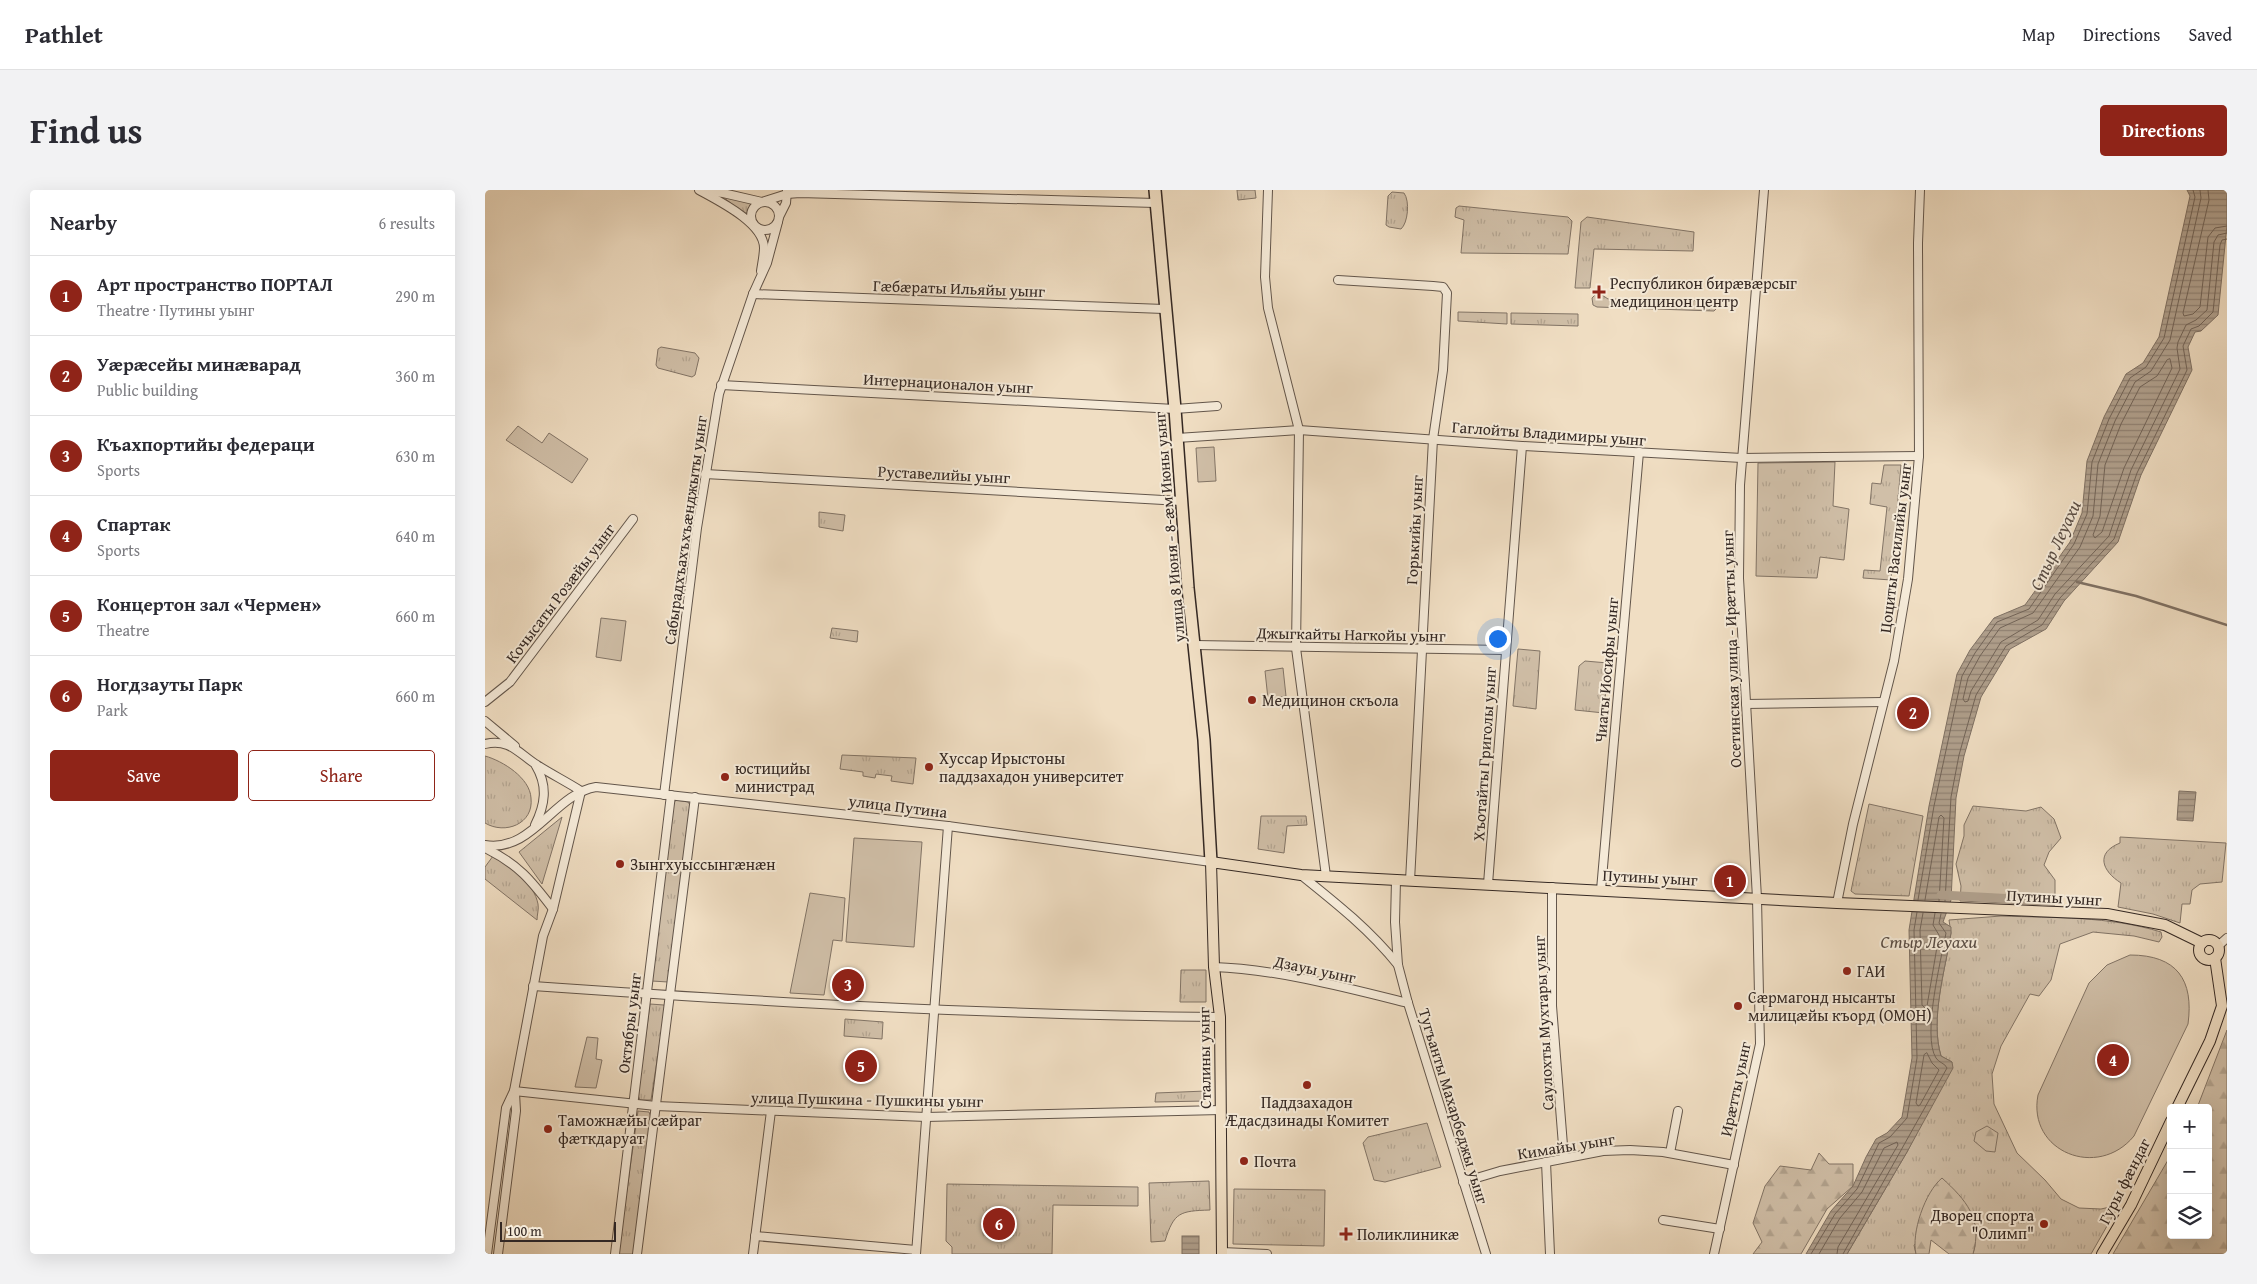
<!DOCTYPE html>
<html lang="en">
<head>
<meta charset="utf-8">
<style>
	:root { --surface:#fff; --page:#f2f2f3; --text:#2b2b33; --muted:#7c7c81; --line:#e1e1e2; --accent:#8f2418 }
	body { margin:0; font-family:"Gentium Book Plus",serif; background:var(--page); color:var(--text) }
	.controls { position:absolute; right:15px; bottom:15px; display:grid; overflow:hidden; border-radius:5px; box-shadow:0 5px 20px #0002 }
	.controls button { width:45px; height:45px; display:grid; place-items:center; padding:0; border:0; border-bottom:1px solid var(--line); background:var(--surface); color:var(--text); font:25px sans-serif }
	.scale { position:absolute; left:15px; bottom:12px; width:116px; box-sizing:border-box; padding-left:5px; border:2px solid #342823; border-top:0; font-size:14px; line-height:18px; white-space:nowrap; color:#342823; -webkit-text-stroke:4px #f5ead8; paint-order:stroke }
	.you { position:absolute; left:1012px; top:448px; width:18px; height:18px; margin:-12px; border:4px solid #fff; border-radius:50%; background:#1a73e8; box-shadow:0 0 0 8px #1a73e833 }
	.badge { display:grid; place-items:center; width:32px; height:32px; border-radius:50%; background:var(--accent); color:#fff; font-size:16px; font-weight:700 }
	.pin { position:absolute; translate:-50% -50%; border:2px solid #fff; box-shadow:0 1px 5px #0006 }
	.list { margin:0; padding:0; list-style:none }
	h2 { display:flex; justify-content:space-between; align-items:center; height:65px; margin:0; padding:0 20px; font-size:21px }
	h2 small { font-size:16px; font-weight:400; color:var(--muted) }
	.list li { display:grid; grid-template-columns:32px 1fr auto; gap:15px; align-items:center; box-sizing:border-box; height:80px; padding:0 20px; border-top:1px solid var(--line) }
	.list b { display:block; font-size:19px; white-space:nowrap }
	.list p { margin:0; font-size:16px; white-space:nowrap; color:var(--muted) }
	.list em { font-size:16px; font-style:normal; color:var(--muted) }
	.actions { display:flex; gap:10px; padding:15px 20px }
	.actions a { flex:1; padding:11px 0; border:1px solid var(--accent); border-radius:5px; text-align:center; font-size:18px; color:var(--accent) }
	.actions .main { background:var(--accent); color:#fff }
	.icon { flex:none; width:28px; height:28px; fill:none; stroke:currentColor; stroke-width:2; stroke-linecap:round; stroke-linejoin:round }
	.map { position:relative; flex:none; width:1742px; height:1064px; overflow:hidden; border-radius:5px }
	header { display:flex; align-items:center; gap:30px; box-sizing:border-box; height:70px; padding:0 25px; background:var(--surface); border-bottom:1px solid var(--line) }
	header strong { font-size:24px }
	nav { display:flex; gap:28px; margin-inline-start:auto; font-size:18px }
	.intro { display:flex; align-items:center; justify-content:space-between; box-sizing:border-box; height:120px; padding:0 30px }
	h1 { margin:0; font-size:35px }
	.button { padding:12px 22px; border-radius:5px; background:var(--accent); color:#fff; font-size:18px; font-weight:700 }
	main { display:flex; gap:30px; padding:0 30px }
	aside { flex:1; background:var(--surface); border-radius:5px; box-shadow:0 5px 20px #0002 }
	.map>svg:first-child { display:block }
</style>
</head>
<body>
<header>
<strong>Pathlet</strong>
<nav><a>Map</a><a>Directions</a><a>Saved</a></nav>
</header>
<div class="intro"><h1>Find us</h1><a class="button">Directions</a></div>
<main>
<aside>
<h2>Nearby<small>6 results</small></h2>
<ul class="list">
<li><span class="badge">1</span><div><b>Арт пространство ПОРТАЛ</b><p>Theatre · Путины уынг</p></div><em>290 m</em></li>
<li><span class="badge">2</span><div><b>Уæрæсейы минæварад</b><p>Public building</p></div><em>360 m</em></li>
<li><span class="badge">3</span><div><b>Къахпортийы федераци</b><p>Sports</p></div><em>630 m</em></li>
<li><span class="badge">4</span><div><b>Спартак</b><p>Sports</p></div><em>640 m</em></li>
<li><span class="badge">5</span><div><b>Концертон зал «Чермен»</b><p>Theatre</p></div><em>660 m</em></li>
<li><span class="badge">6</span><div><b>Ногдзауты Парк</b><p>Park</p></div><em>660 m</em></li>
</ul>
<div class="actions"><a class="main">Save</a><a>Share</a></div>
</aside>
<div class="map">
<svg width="1742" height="1064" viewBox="0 0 1742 1064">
	<defs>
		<pattern id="grass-tufts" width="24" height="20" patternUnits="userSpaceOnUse" patternTransform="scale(1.25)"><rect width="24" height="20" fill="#d0bfa8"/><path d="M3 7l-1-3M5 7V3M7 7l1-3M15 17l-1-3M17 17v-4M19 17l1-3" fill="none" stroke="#b3a490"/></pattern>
		<pattern id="forest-firs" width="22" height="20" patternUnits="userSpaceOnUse" patternTransform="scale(1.25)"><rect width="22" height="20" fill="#d0bfa8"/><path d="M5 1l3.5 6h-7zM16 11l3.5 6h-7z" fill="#b3a490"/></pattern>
		<pattern id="water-rules" width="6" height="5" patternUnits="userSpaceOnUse" patternTransform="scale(1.25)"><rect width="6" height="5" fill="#b0a08d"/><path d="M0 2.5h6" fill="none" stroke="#908273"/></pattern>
	</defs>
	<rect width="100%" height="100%" fill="#f0dec3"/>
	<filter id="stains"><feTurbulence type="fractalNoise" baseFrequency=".004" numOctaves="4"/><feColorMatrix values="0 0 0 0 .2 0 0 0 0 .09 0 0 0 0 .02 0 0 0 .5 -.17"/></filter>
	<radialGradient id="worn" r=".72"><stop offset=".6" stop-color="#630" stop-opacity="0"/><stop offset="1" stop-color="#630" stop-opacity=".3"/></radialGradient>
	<g fill="url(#grass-tufts)" stroke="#827466">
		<path d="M752,0H770L771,8L753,10Z"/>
		<path d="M907,2L919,3C925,11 923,33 916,39L904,37L901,35L903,6Z"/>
		<path d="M238,7L266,13L261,25Z"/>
		<path d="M974,16L1083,27L1087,31L1083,64L976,63L979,30L970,27L971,18Z"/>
		<path d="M1102,27L1209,42L1208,61L1109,59L1105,98H1090L1096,32Z"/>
		<path d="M1111,104L1117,105L1123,109L1233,111V117L1229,121L1112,117L1108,115L1107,108Z"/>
		<path d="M973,122L1022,123V134L973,131Z"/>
		<path d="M1026,123L1093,124V136L1026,134Z"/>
		<path d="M176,157L210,163L214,168L210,185L207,187L173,178L171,175L173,159Z"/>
		<path d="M1350,272L1348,316L1364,319L1359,370L1335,367L1332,388L1271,386L1273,273Z"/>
		<path d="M1399,275H1416L1406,390L1378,388L1379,380L1395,381L1402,317L1385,314L1387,293L1396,294Z"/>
		<path d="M334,322L360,325L358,341L334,337Z"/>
		<path d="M347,438L373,441L372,452L345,448Z"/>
		<path d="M1033,459L1055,461L1051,519L1028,516Z"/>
		<path d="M1100,471L1123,473L1119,523L1090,520L1094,476Z"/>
		<path d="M357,565L431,568L428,594L406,591L407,586L391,584L390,588L378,586V582L355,579Z"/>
		<path d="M0,566C18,571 45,588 46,608C49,634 20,645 0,633Z"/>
		<path d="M191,610L203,612L205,615L184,790L183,792L167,791L188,614Z"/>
		<path d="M1384,614L1438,626L1424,706L1370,704L1366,701Z"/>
		<path d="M1488,616L1541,621L1556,617L1569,629L1576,648L1564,662L1559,675L1570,690V715L1475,711L1476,696L1471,674L1479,646V635Z"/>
		<path d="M776,626H821L822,635L802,636L799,663L773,659Z"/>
		<path d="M77,627L57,694L34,662Z"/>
		<path d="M1635,647L1741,653L1737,692L1715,694L1707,700L1705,714H1697L1695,733L1668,724L1633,717L1636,693C1617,681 1610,663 1635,653Z"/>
		<path d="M8,666C26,676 49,693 53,714C54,719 52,725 52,730L0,689V677Z"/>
		<path d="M1516,726C1570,728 1624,726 1676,742L1677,747L1674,752L1649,746L1608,742L1575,754L1566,790L1554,806L1545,804L1516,856L1507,884L1509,914L1532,963L1560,990L1576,1009L1594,1018L1616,1019L1634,1015L1606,1064H1488L1490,1056L1488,1022L1429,1055L1431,1064H1362L1422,962L1467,872L1456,866C1445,829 1460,781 1466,743L1464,730Z"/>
		<path d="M696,780H721V812H695Z"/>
		<path d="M165,814L179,815L180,818L166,910H155L153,905Z"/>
		<path d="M360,829L398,832L397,849L359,846Z"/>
		<path d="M721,901V911L670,912L671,903Z"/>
		<path d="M153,921L164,922L166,927L149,1064H133Z"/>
		<path d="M942,933L956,977L900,992L889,990L878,953L883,947Z"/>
		<path d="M724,991L725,1020C695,1021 689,1022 680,1051L666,1052L664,993Z"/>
		<path d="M462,994L653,997V1016L568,1015L567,1064H467V1057L461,1051Z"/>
		<path d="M749,999L840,1000L839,1056L748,1054Z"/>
	</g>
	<g fill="url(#forest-firs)" stroke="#827466">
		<path d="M1742,840V1064H1628L1686,965V1045H1723V918H1712Z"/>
		<path d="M1502,936L1513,943L1510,962L1501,961L1489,951L1491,942Z"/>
		<path d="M1334,963L1344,974H1368V996L1342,1019L1316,1064H1268L1277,1052L1268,1033L1280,996L1295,976L1326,980Z"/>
		<path d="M1457,988C1481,1010 1498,1029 1488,1064H1464L1446,1050L1444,1064H1431C1426,1043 1440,1002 1457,988Z"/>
	</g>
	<g fill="#d0bfa8" stroke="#827466">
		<path d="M33,236L57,253L64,243L103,269L87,293L21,250Z"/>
		<path d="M729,257L731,291L713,292L711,258Z"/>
		<path d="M116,428L141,431L136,471L111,467Z"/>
		<path d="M798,478L801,506L783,509L780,481Z"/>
		<path d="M369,648L437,652L429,757L361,752Z"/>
		<path d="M325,703L360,708L357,751L348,750L339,805L305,803Z"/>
		<path d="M1645,765C1692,765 1709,790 1703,834L1649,946C1613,990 1542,962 1553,905L1604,793L1622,775Z"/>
		<path d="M102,847L113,848L111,869L117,870L111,898L90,897Z"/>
	</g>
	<g fill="url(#water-rules)" stroke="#7e7063">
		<path d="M1702,0H1742V35L1733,125L1716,141L1710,142L1703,157L1707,180L1656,285L1633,352L1579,411L1561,439L1525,459L1496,507L1479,566L1471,608L1466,710L1458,732L1466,737V743C1460,781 1445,829 1456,866L1467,872L1468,878L1422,962L1362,1064H1321L1346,1021L1368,996L1381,967L1391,949L1402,943L1417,927L1427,868L1424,740L1444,616L1472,484L1485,460L1509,428L1540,415L1585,352L1597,323L1602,271L1619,227L1641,184L1658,173L1674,147L1705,6Z"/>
		<path d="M1694,601L1711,602L1708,631L1692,630Z"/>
		<rect x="697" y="1046" width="17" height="18"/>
	</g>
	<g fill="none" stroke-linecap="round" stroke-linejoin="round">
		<g stroke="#726458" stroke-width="1">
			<path d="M1715,0L1716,8L1685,150L1666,181L1650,192L1630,231L1613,274L1608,326L1595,357L1548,423L1515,438L1495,466L1483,488L1478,509L1480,512L1483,511L1486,501L1516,452L1553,430L1570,404L1624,346L1646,280L1695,179L1692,158L1693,152L1701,135L1711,130L1722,120L1729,52L1733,45L1742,43"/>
			<path d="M1723,0L1724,10L1698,123L1699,126L1708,124L1715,117L1723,47L1730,38L1742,36"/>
			<path d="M1685,169L1687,178L1639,278L1617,342L1610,348L1608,345L1615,326L1620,275L1636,234L1655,197L1672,186L1682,170Z"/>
			<path d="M1433,710L1449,616L1477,486L1490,463L1512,432L1544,419L1589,354L1602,324L1607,272L1624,229L1645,188L1661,177L1679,148L1710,7L1708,0"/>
			<path d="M1440,710L1454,627L1456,625L1459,628L1454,711"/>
			<path d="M1460,711L1466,607L1474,565L1491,505L1521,456L1557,435L1575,408L1629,349L1652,283L1702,180L1698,156L1706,139L1714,136L1728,122L1735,55L1737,50L1742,49"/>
			<path d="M1438,723L1435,740L1437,815L1440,818L1442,816L1454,745L1448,735L1450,723"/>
			<path d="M1442,863L1447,873L1454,880L1435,915L1433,916L1431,913L1439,865Z"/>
			<path d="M1326,1064L1350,1024L1372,999L1394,953L1405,947L1422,928L1432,868L1429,740L1432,722"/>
			<path d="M1334,1064L1355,1028L1377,1002L1399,958L1412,952L1413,955L1353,1057L1352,1064"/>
			<path d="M1358,1064L1462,878C1460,873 1454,873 1451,868C1437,846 1456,770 1461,743L1454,733L1456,724"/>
		</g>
		<path stroke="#7e7063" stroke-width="2.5" d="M1592,392L1651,406L1742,435"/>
		<path stroke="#b0a08d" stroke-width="9" d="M1456,705L1568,711"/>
		<g stroke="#63564b" stroke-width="10">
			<g id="minor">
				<path d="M214,0C234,11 279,33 279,58C279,65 277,74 276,81"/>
				<path d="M783,0L780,87L783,118L814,240L811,458L841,686"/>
				<path d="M218,1L238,3L277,12"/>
				<circle cx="280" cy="26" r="14"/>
				<path d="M277,12L302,4L315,3L670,13"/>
				<path d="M294,27L301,13L302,1"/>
				<path d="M853,90L948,96L958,97L962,103L958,180L948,249L925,691"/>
				<path d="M268,104L679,119"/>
				<path d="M236,195L690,219L732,216"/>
				<path d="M692,248L814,240L1037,256L1257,268L1434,266"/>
				<path d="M220,284L696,311"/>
				<path d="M710,455L1021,460"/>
				<path d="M0,512L25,492L148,329"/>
				<path d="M1261,514L1398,512"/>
				<path d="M0,531L30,556"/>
				<path d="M0,554C25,548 34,564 52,575C66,584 82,592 96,601"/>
				<path d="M179,605L212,338L234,204L268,104L282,73L293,32"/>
				<path d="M50,635C60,615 63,596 51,576"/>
				<path d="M0,655C47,663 69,604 111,597L463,636L726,672"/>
				<path d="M0,658C33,674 46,690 68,719"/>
				<path d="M816,685C851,713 885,740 913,775"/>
				<path d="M911,690L910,732L913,775L923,813L1001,1064"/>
				<path d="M1003,694L1037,256"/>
				<path d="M1067,697V816L1079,968"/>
				<path d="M1116,700L1154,262"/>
				<path d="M1352,713L1368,634L1409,471L1423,389L1434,266L1433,53L1435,0"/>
				<path d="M1733,756L1742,748"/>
				<path d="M729,777C791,779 863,798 923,813"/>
				<path d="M48,796C277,812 505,825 735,827"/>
				<path d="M29,901L171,916L441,927L736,920"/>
				<path d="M1185,963L1193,921"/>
				<path d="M1061,972L1065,1064"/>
				<path d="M978,992L1015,981L1118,961L1145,960L1178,962L1249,975"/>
				<path d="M1178,1030L1235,1039"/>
				<path d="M270,1046L431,1060"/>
				<path d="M737,1062L782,1064"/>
				<path d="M2,1064L21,918L29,901L58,746L68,719L96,601"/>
				<path d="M13,1064L31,921L30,903"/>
				<path d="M130,1064L186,605"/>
				<path d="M152,1064L210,607"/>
				<path d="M268,1064L286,921"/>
				<path d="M431,1064L463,636"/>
				<path d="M1229,1064L1275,854L1272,708L1254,388L1255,295L1279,0"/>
			</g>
		</g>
		<g stroke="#342823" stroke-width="12">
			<g id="major">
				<circle cx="1724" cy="760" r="10"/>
				<path d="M1692,918L1725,851L1737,816L1730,768"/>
				<path d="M737,1064L735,827L729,777L726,672L816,685L1352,713L1622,724L1680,735L1717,753"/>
				<path d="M1617,1064L1646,1015L1686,931"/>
			</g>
		</g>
		<g stroke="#342823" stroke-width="14">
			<path id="highway" d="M670,0L690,219L703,398L719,550L726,672"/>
		</g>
		<use href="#minor" stroke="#f5ead8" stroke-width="8"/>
		<use href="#major" stroke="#f0dec3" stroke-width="10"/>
		<use href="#highway" stroke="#f0dec3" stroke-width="11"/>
	</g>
	<g fill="#8f2418" stroke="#f5ead8" stroke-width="2">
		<path d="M1111.5 94.5h5v5h5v5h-5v5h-5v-5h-5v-5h5z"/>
		<circle cx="767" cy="510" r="5"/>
		<circle cx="444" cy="577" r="5"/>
		<circle cx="240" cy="587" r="5"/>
		<circle cx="135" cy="674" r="5"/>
		<circle cx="1362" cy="781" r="5"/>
		<circle cx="1253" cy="816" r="5"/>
		<circle cx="822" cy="895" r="5"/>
		<circle cx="63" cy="939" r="5"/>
		<circle cx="759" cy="971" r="5"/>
		<circle cx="1559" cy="1034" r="5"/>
		<path d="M858.5 1036.5h5v5h5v5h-5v5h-5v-5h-5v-5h5z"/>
	</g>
	<g text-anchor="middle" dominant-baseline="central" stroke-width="4" stroke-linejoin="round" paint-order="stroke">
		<g font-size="16" fill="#342823" stroke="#f5ead8" text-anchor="start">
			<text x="1125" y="93">Республикон бирæвæрсыг<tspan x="1125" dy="18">медицинон центр</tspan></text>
			<text x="777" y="510">Медицинон скъола</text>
			<text x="454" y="568">Хуссар Ирыстоны<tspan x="454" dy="18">паддзахадон университет</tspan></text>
			<text x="250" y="578">юстицийы<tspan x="250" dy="18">министрад</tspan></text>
			<text x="145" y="674">Зынгхуыссынгæнæн</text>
			<text x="1372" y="781">ГАИ</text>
			<text x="1263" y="807">Сæрмагонд нысанты<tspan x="1263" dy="18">милицæйы къорд (ОМОН)</tspan></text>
			<text x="822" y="912" text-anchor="middle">Паддзахадон<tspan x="822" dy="18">Æдасдзинады Комитет</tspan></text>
			<text x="73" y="930">Таможнæйы сæйраг<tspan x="73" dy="18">фæткдаруат</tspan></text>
			<text x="769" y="971">Почта</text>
			<text x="1549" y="1025" text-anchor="end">Дворец спорта<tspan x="1549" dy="18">"Олимп"</tspan></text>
			<text x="872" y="1044">Поликлиникæ</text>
		</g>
		<g font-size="16" fill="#342823" stroke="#f5ead8">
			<text transform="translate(474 98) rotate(2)">Гæбæраты Ильяйы уынг</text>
			<text transform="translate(463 193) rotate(3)">Интернационалон уынг</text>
			<text transform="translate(1064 243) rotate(4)">Гаглойты Владимиры уынг</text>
			<text transform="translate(459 284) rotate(3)">Руставелийы уынг</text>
			<text transform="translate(684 337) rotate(-95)">улица 8 Июня - 8-ӕм Июны уынг</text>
			<text transform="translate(200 340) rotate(-82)">Сабырадхъахъхъæнджыты уынг</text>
			<text transform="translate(929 340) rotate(-87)">Горькийы уынг</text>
			<text transform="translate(1410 358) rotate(-83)">Цоциты Василийы уынг</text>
			<text transform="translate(75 403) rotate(-53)">Кочысаты Розæйы уынг</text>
			<text transform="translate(866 444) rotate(1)">Джыгкайты Нагкойы уынг</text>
			<text transform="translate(1246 459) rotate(-92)">Осетинская улица - Ирæтты уынг</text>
			<text transform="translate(1121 480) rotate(-85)">Чиаты Иосифы уынг</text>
			<text transform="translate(999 564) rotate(-86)">Хъотайты Григолы уынг</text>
			<text transform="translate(413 616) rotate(7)">улица Путина</text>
			<text transform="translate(1165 687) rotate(3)">Путины уынг</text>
			<text transform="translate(1569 707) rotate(3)">Путины уынг</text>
			<text transform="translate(830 779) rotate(12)">Дзауы уынг</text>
			<text transform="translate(144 833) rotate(-83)">Октябры уынг</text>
			<text transform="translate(1058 833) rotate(-93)">Саулохты Мухтары уынг</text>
			<text transform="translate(719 868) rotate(-91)">Сталины уынг</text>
			<text transform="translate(1250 899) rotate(-78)">Ирæтты уынг</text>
			<text transform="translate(382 909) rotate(1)">улица Пушкина - Пушкины уынг</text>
			<text transform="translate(969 916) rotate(73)">Тугъанты Махарбеджы уынг</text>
			<text transform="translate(1081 956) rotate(-9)">Кимайы уынг</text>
			<text transform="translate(1639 991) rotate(-63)">Гуры фӕндаг</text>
		</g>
		<g font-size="18" font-style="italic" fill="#594c43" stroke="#f5ead8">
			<text transform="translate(1570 355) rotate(-65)">Стыр Леуахи</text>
			<text x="1444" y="751">Стыр Леуахи</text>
		</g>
	</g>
	<rect width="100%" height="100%" filter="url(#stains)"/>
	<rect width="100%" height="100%" fill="url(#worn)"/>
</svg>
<div class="controls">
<button>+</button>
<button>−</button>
<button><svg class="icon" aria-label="layers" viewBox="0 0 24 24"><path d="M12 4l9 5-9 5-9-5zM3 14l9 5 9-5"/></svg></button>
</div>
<div class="scale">100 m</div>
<div class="you"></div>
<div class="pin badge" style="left:1245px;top:691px">1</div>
<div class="pin badge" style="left:1428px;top:523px">2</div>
<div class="pin badge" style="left:363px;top:795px">3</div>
<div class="pin badge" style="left:1628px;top:870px">4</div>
<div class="pin badge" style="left:376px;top:876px">5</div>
<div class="pin badge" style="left:514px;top:1034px">6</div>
</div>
</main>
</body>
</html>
